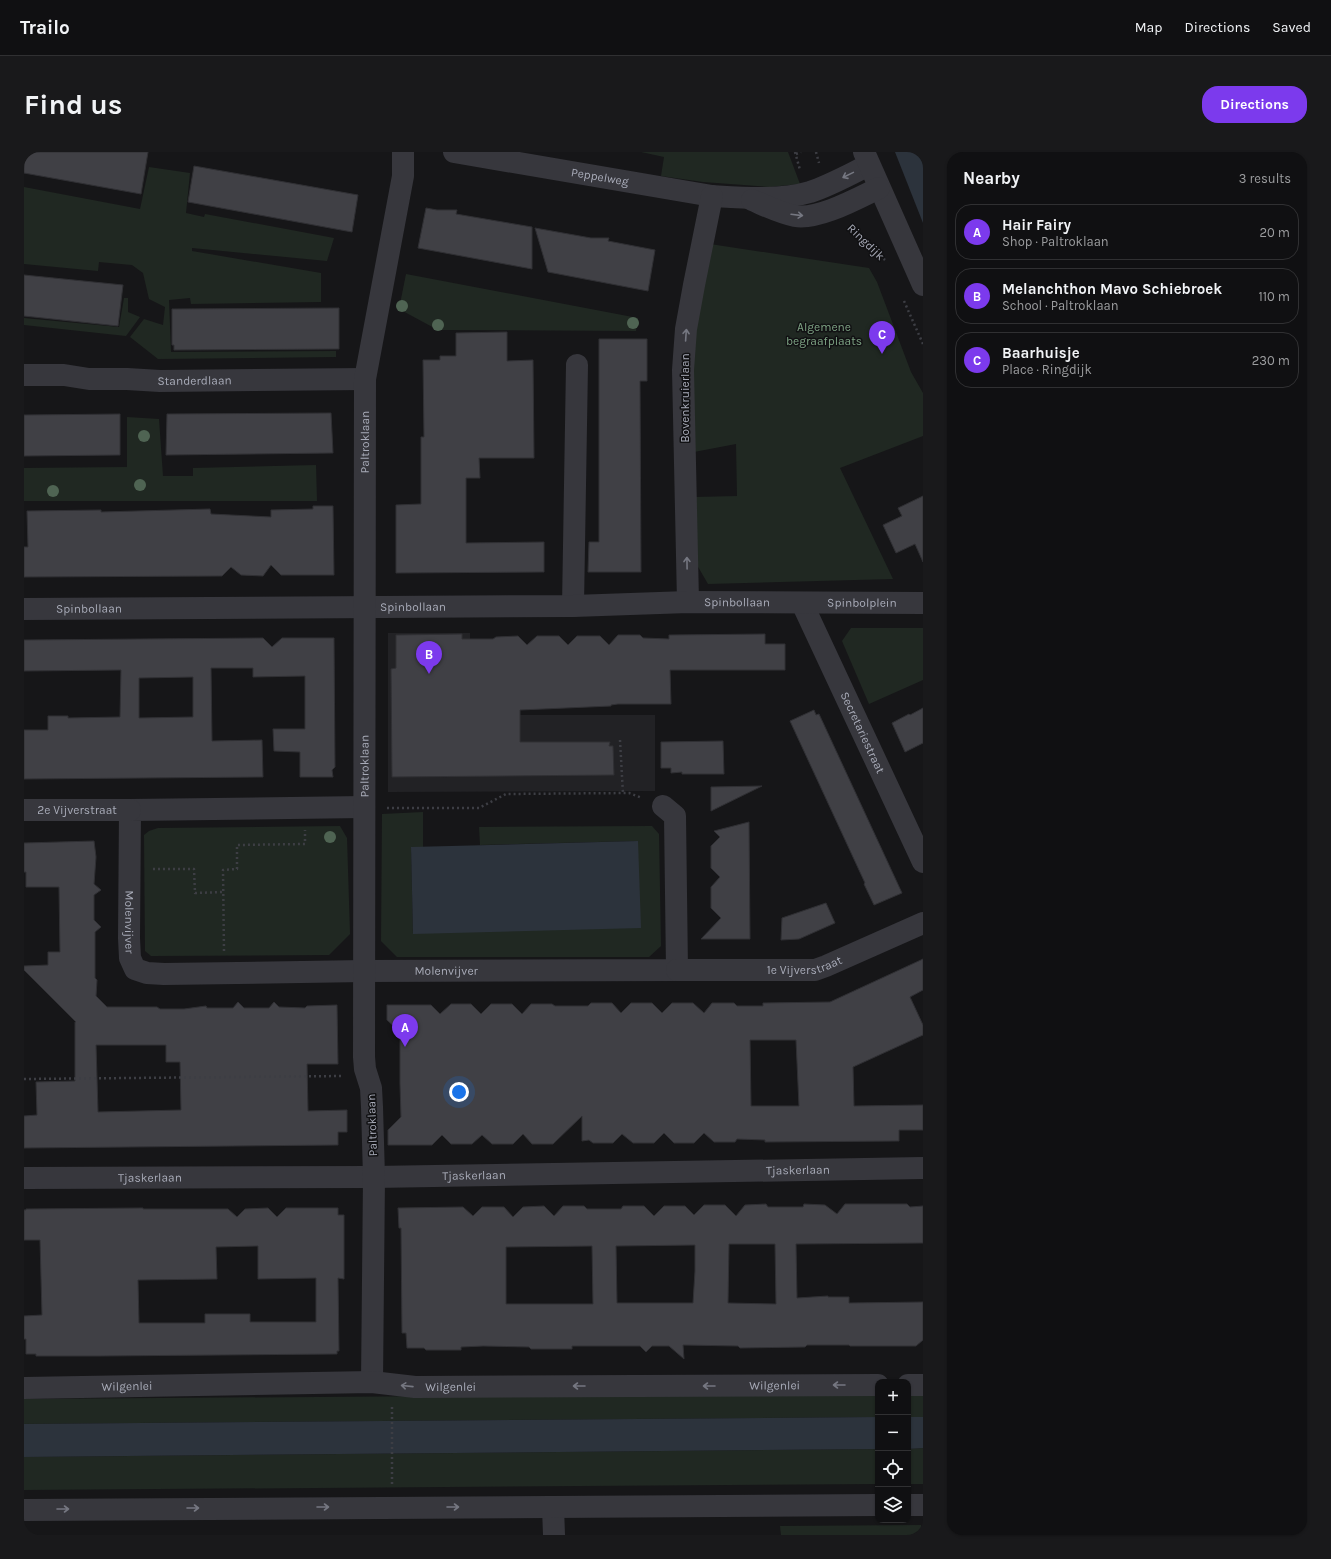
<!DOCTYPE html>
<html lang="en">
<head>
<meta charset="utf-8">
<style>
	:root { --surface:#101012; --page:#19191b; --text:#f1f3f6; --muted:#9c9d9f; --line:#303032; --accent:#7c3aed }
	body { margin:0; font-family:Karla,sans-serif; background:var(--page); color:var(--text) }
	.controls { position:absolute; right:12px; bottom:12px; display:grid; overflow:hidden; border-radius:8px; box-shadow:0 1px 3px #0004 }
	.controls button { width:36px; height:36px; display:grid; place-items:center; padding:0; border:0; border-bottom:1px solid var(--line); background:var(--surface); color:var(--text); font:20px sans-serif }
	.you { position:absolute; left:435px; top:940px; width:14px; height:14px; margin:-10px; border:3px solid #fff; border-radius:50%; background:#1a73e8; box-shadow:0 0 0 6px #1a73e833 }
	.badge { display:grid; place-items:center; width:26px; height:26px; border-radius:50%; background:var(--accent); color:#fff; font-size:13px; font-weight:700 }
	.pin { position:absolute; translate:-50% -33px; filter:drop-shadow(0 1px 2px #0008) }
	.pin::after { content:''; position:absolute; top:21px; width:14px; height:12px; background:inherit; clip-path:polygon(0 0,100% 0,50% 100%) }
	.list { margin:0; padding:0; list-style:none }
	h2 { display:flex; justify-content:space-between; align-items:center; height:52px; margin:0; padding:0 16px; font-size:17px }
	h2 small { font-size:13px; font-weight:400; color:var(--muted) }
	.list li { display:grid; grid-template-columns:26px 1fr auto; gap:12px; align-items:center; box-sizing:border-box; height:56px; margin:0 8px 8px; padding:0 8px; border:1px solid var(--line); border-radius:16px }
	.list b { display:block; font-size:15px; white-space:nowrap }
	.list p { margin:0; font-size:13px; white-space:nowrap; color:var(--muted) }
	.list em { font-size:13px; font-style:normal; color:var(--muted) }
	.icon { flex:none; width:22px; height:22px; fill:none; stroke:currentColor; stroke-width:2; stroke-linecap:round; stroke-linejoin:round }
	.map { position:relative; flex:none; width:899px; height:1383px; overflow:hidden; border-radius:16px }
	header { display:flex; align-items:center; gap:24px; box-sizing:border-box; height:56px; padding:0 20px; background:var(--surface); border-bottom:1px solid var(--line) }
	header strong { font-size:19px }
	nav { display:flex; gap:22px; margin-inline-start:auto; font-size:14px }
	.intro { display:flex; align-items:center; justify-content:space-between; box-sizing:border-box; height:96px; padding:0 24px }
	h1 { margin:0; font-size:28px }
	.button { padding:10px 18px; border-radius:16px; background:var(--accent); color:#fff; font-size:14px; font-weight:700 }
	main { display:flex; gap:24px; padding:0 24px }
	aside { flex:1; background:var(--surface); border-radius:16px; box-shadow:0 1px 3px #0004 }
	.map>svg:first-child { display:block }
</style>
</head>
<body>
<header>
<strong>Trailo</strong>
<nav><a>Map</a><a>Directions</a><a>Saved</a></nav>
</header>
<div class="intro"><h1>Find us</h1><a class="button">Directions</a></div>
<main>
<div class="map">
<svg width="899" height="1383" viewBox="0 0 899 1383">
	<rect width="100%" height="100%" fill="#161618"/>
	<path fill="#222225" d="M364,481H446V563H631V639L364,640Z"/>
	<g fill="#202822">
		<path d="M617,0H764L776,32L745,35L679,30L637,24L640,5Z"/>
		<path d="M125,15L166,21L162,61L180,65L181,62L310,86L303,109L168,96V99L297,121V150L167,152L166,146L145,148L147,200L312,199V205L134,207L106,185L120,167L139,173L141,155L125,147L119,121L108,113L75,110L74,119L0,112V35L116,57Z"/>
		<path d="M686,92L845,116L853,130L887,220L899,241V284L816,316L869,427L684,432L673,413L671,345L713,344L712,292L670,300L668,202Z"/>
		<path d="M382,122L614,166L612,179L414,178L375,157Z"/>
		<path d="M100,146H104V160L116,165L102,184L0,173V166L95,175Z"/>
		<path d="M103,265L135,267L139,324H169V316L292,313L293,349H0V316L103,315Z"/>
		<path d="M827,476H899V528L845,552L818,489Z"/>
		<path d="M399,660V695H387L389,782L614,689L456,693L455,675L628,674L635,682L637,794L625,805H373L357,789L358,662Z"/>
		<path d="M316,674L323,686L326,782L305,803L127,804L121,799L120,683L125,679L134,676Z"/>
		<path d="M854,1241V1265L0,1272V1247Z"/>
		<rect x="884" y="1241" width="15" height="24"/>
		<path d="M899,1296V1332H884V1297Z"/>
		<path d="M854,1297V1332L0,1338V1305Z"/>
		<path d="M897,1373V1383H757L756,1374Z"/>
	</g>
	<g fill="#2c333c">
		<path d="M871,0H899V71Z"/>
		<path d="M614,689L617,776L389,782L387,695Z"/>
		<path d="M854,1265V1297L0,1305V1272Z"/>
		<path d="M884,1265H899V1296L884,1297Z"/>
	</g>
	<g fill="#404045" stroke="#303034" fill-rule="evenodd">
		<path d="M0,0H124L117,42L0,21Z"/>
		<path d="M170,14L334,43L328,80L164,50Z"/>
		<path d="M402,56L413,58H433L432,62L508,75V117L394,96Z"/>
		<path d="M511,76L567,86H585L584,89L631,98L624,139L524,120Z"/>
		<path d="M0,123L99,133L94,174L0,164Z"/>
		<path d="M315,156V197L150,198V193H148V157Z"/>
		<path d="M483,180V209L509,208L510,306H455L456,326H442V391L520,390V420L372,421V353L397,352V285H400L399,208H416V204H432V181Z"/>
		<path d="M575,187H623V229H616L617,420H564L565,390H575Z"/>
		<path d="M307,261L309,301L142,303L143,262Z"/>
		<path d="M96,262V303L0,304V263Z"/>
		<path d="M899,344V410L891,392L872,401L859,373L878,364L874,356Z"/>
		<path d="M289,354H309L310,423H257L247,413L239,424L217,423L207,415L198,424L0,425V395H4L3,359L77,358V360L186,357L187,362L247,365V358L289,357Z"/>
		<path d="M438,482V487H469L472,485L494,484L503,493L513,484H535L544,493L553,484H576L585,493L594,483H616L619,486L645,487V483L741,482V492H761V518H646L647,552H594L587,553V554L496,558V590H586L585,594H589L590,623L368,625L367,517L372,516V483Z"/>
		<path d="M239,486L248,495L258,486H310L311,615L308,618L309,625H276V600L250,599L249,577H281V524L229,525V516H187L188,589L238,588L239,625L0,627V578H24V564H44V566L96,565L97,518L0,519V488ZM169,525V565L115,566V526Z"/>
		<path d="M899,556V591L881,600L868,571L885,562L886,563Z"/>
		<path d="M790,558L792,563L795,562L878,741L850,753L840,732L841,731L766,569Z"/>
		<path d="M699,589L700,622H658V620L647,621V616H637V590Z"/>
		<path d="M738,634L687,659V635Z"/>
		<path d="M725,670L726,787H677L697,766L687,756V735L696,725L687,716V694L696,685L690,679Z"/>
		<path d="M70,689L72,705L70,732L77,738L70,743V768L77,775L71,780V826L73,828L72,844L83,855H133L136,857H160L182,854L183,856H209L214,850L220,856H245L250,850L255,855L281,856L283,854L313,853L314,912H283L284,959L323,958V980H314V993L0,996V964L13,963L12,930L51,929V870H52L0,818V814L24,813V800H36L35,735H2V720H0V691ZM72,893H142V910H156L157,958L74,960Z"/>
		<path d="M802,751L811,771L775,787L757,788L758,766Z"/>
		<path d="M899,807V838L886,845L899,873V883L829,915L830,954L899,953V978H875V989L741,990V988L713,987L711,990H690L680,981L670,991H650L640,981L630,991H609L598,982L589,991H569L565,988L558,989V964L529,992H508L499,982L489,992H468L458,983L448,992H427L418,983L408,993H364V978L377,965L376,932V880L363,868V853H407L416,862L427,852H447L457,862L467,852H488L498,862L507,852H528L531,854H564L567,851H588L597,861L607,851H628L638,861L648,851H669L680,861L688,851H710L713,854H739V851L806,850ZM726,888H772L775,954H727Z"/>
		<path d="M742,1052L744,1055H779L780,1052L801,1053L813,1062L821,1052H883L886,1055L899,1054V1091L772,1092L773,1146L804,1144V1145H825V1151L899,1150V1188L892,1194H826L825,1193H783L781,1195L716,1196L714,1194L659,1193L660,1207L645,1194H628L622,1200L616,1194H548V1197H507L505,1195L459,1194L437,1195V1198H402L400,1196H383L382,1181H378L377,1076H375L374,1056L439,1055L449,1064L458,1055H480L489,1065L499,1055L520,1054L530,1064L539,1054H560L563,1057H597L599,1054H620L630,1064L640,1054H661L670,1063L680,1053H701L712,1064L721,1053ZM705,1092H751L752,1152L704,1151ZM671,1093V1119L669,1151H593L592,1094ZM568,1094L569,1152H482V1095Z"/>
		<path d="M119,1056V1057H204L213,1065L221,1057L244,1056L253,1065L262,1056H314V1063H320V1127L314,1126L315,1199H313V1202L77,1204H12V1202H2V1187H0V1164L18,1163L16,1088H0V1058H2V1057ZM234,1094V1127L292,1126V1170H226V1162H181V1171H115L114,1128L193,1127L192,1095Z"/>
	</g>
	<g fill="none" stroke-linecap="round" stroke-linejoin="round">
		<g stroke="#3d3e44" stroke-width="2.5" stroke-dasharray="2 3" stroke-linecap="butt">
			<path d="M771,0L776,18"/>
			<path d="M792,0L795,11"/>
			<path d="M772,2L777,0"/>
			<path d="M827,76L861,108"/>
			<path d="M880,149L899,192"/>
			<path d="M596,588L599,642"/>
			<path d="M363,656H455L482,642L605,641L618,646"/>
			<path d="M129,717H170L171,741L199,740"/>
			<path d="M200,799L199,718L213,717V693L281,692V678"/>
			<path d="M0,927L319,924"/>
			<path d="M368,1255V1332"/>
		</g>
		<g stroke="#37373d" stroke-width="22">
			<path id="s1" d="M430,0L688,44C720,46 755,49 786,40C807,33 826,22 845,13"/>
			<path d="M840,0L899,133"/>
			<path d="M728,48C742,54 756,61 771,64C795,68 834,46 855,36"/>
			<path id="s2" d="M0,223H40L65,227H103L136,229L341,227"/>
			<path d="M664,450L659,218L662,177L670,133L688,44"/>
			<path id="s3" d="M778,451L899,710"/>
			<path d="M549,454L553,213"/>
			<path id="s4" d="M0,457L549,454L664,450L899,451"/>
			<path id="s5" d="M340,655L106,658L105,786L106,806L111,817L123,821L140,822L341,819L653,818L651,664L639,654"/>
			<path id="s6" d="M0,658H106"/>
			<path id="s7" d="M653,818H791L802,814L899,771"/>
			<path id="s8" d="M0,1026L350,1025L899,1016"/>
			<path id="s9" d="M348,1230L350,1025L348,955L347,936L341,917L340,905L341,227L379,24V0"/>
			<path d="M884,1233H899"/>
			<path id="s10" d="M0,1236L348,1230L391,1235L854,1233"/>
			<path d="M884,1353H899"/>
			<path d="M529,1355L530,1383"/>
			<path d="M0,1358L854,1353"/>
		</g>
	</g>
	<g fill="#4f6453">
		<circle cx="378" cy="154" r="6"/>
		<circle cx="609" cy="171" r="6"/>
		<circle cx="414" cy="173" r="6"/>
		<circle cx="120" cy="284" r="6"/>
		<circle cx="116" cy="333" r="6"/>
		<circle cx="29" cy="339" r="6"/>
		<circle cx="306" cy="685" r="6"/>
	</g>
	<defs><path id="oneway-shaft" d="M-6 0H5M1.5-3L5.5 0L1.5 3" fill="none" stroke-width="1.6" stroke-linecap="round" stroke-linejoin="round"/></defs>
	<g stroke="#757781">
		<use href="#oneway-shaft" transform="translate(824 23) rotate(154)"/>
		<use href="#oneway-shaft" transform="translate(773 63) rotate(7)"/>
		<use href="#oneway-shaft" transform="translate(662 183) rotate(-86)"/>
		<use href="#oneway-shaft" transform="translate(663 411) rotate(-91)"/>
		<use href="#oneway-shaft" transform="translate(815 1233) rotate(180)"/>
		<use href="#oneway-shaft" transform="translate(383 1234) rotate(-174)"/>
		<use href="#oneway-shaft" transform="translate(555 1234) rotate(180)"/>
		<use href="#oneway-shaft" transform="translate(685 1234) rotate(180)"/>
		<use href="#oneway-shaft" transform="translate(299 1355)"/>
		<use href="#oneway-shaft" transform="translate(429 1355)"/>
		<use href="#oneway-shaft" transform="translate(169 1356)"/>
		<use href="#oneway-shaft" transform="translate(39 1357)"/>
	</g>
	<g text-anchor="middle" dominant-baseline="central" stroke-width="3" stroke-linejoin="round" paint-order="stroke">
		<g font-size="12" fill="#a8abb8" stroke="#111113">
			<text stroke="none"><textPath href="#s1" startOffset="148">Peppelweg</textPath></text>
			<text transform="translate(842 90) rotate(44)">Ringdijk</text>
			<text stroke="none"><textPath href="#s2" startOffset="171">Standerdlaan</textPath></text>
			<text transform="translate(661 246) rotate(-90)">Bovenkruierlaan</text>
			<text stroke="none"><textPath href="#s9" startOffset="941">Paltroklaan</textPath></text>
			<text stroke="none"><textPath href="#s4" startOffset="713">Spinbollaan</textPath></text>
			<text stroke="none"><textPath href="#s4" startOffset="838">Spinbolplein</textPath></text>
			<text stroke="none"><textPath href="#s4" startOffset="389">Spinbollaan</textPath></text>
			<text stroke="none"><textPath href="#s4" startOffset="65">Spinbollaan</textPath></text>
			<text stroke="none"><textPath href="#s3" startOffset="143">Secretariestraat</textPath></text>
			<text stroke="none"><textPath href="#s9" startOffset="617">Paltroklaan</textPath></text>
			<text stroke="none"><textPath href="#s6" startOffset="53">2e Vijverstraat</textPath></text>
			<text stroke="none"><textPath href="#s5" startOffset="346">Molenvijver</textPath></text>
			<text stroke="none"><textPath href="#s7" startOffset="128">1e Vijverstraat</textPath></text>
			<text stroke="none"><textPath href="#s5" startOffset="706">Molenvijver</textPath></text>
			<text transform="translate(348 973) rotate(-92)">Paltroklaan</text>
			<text stroke="none"><textPath href="#s8" startOffset="774">Tjaskerlaan</textPath></text>
			<text stroke="none"><textPath href="#s8" startOffset="450">Tjaskerlaan</textPath></text>
			<text stroke="none"><textPath href="#s8" startOffset="126">Tjaskerlaan</textPath></text>
			<text stroke="none"><textPath href="#s10" startOffset="751">Wilgenlei</textPath></text>
			<text stroke="none"><textPath href="#s10" startOffset="103">Wilgenlei</textPath></text>
			<text stroke="none"><textPath href="#s10" startOffset="427">Wilgenlei</textPath></text>
		</g>
		<g font-size="12" fill="#7ea384" stroke="#111113">
			<text x="800" y="175">Algemene<tspan x="800" dy="14">begraafplaats</tspan></text>
		</g>
	</g>
</svg>
<div class="controls">
<button>+</button>
<button>−</button>
<button><svg class="icon" aria-label="locate" viewBox="0 0 24 24"><circle cx="12" cy="12" r="6"/><path d="M12 2v4M12 18v4M2 12h4M18 12h4"/></svg></button>
<button><svg class="icon" aria-label="layers" viewBox="0 0 24 24"><path d="M12 4l9 5-9 5-9-5zM3 14l9 5 9-5"/></svg></button>
</div>
<div class="you"></div>
<div class="pin badge" style="left:381px;top:895px">A</div>
<div class="pin badge" style="left:405px;top:522px">B</div>
<div class="pin badge" style="left:858px;top:202px">C</div>
</div>
<aside>
<h2>Nearby<small>3 results</small></h2>
<ul class="list">
<li><span class="badge">A</span><div><b>Hair Fairy</b><p>Shop · Paltroklaan</p></div><em>20 m</em></li>
<li><span class="badge">B</span><div><b>Melanchthon Mavo Schiebroek</b><p>School · Paltroklaan</p></div><em>110 m</em></li>
<li><span class="badge">C</span><div><b>Baarhuisje</b><p>Place · Ringdijk</p></div><em>230 m</em></li>
</ul>
</aside>
</main>
</body>
</html>
